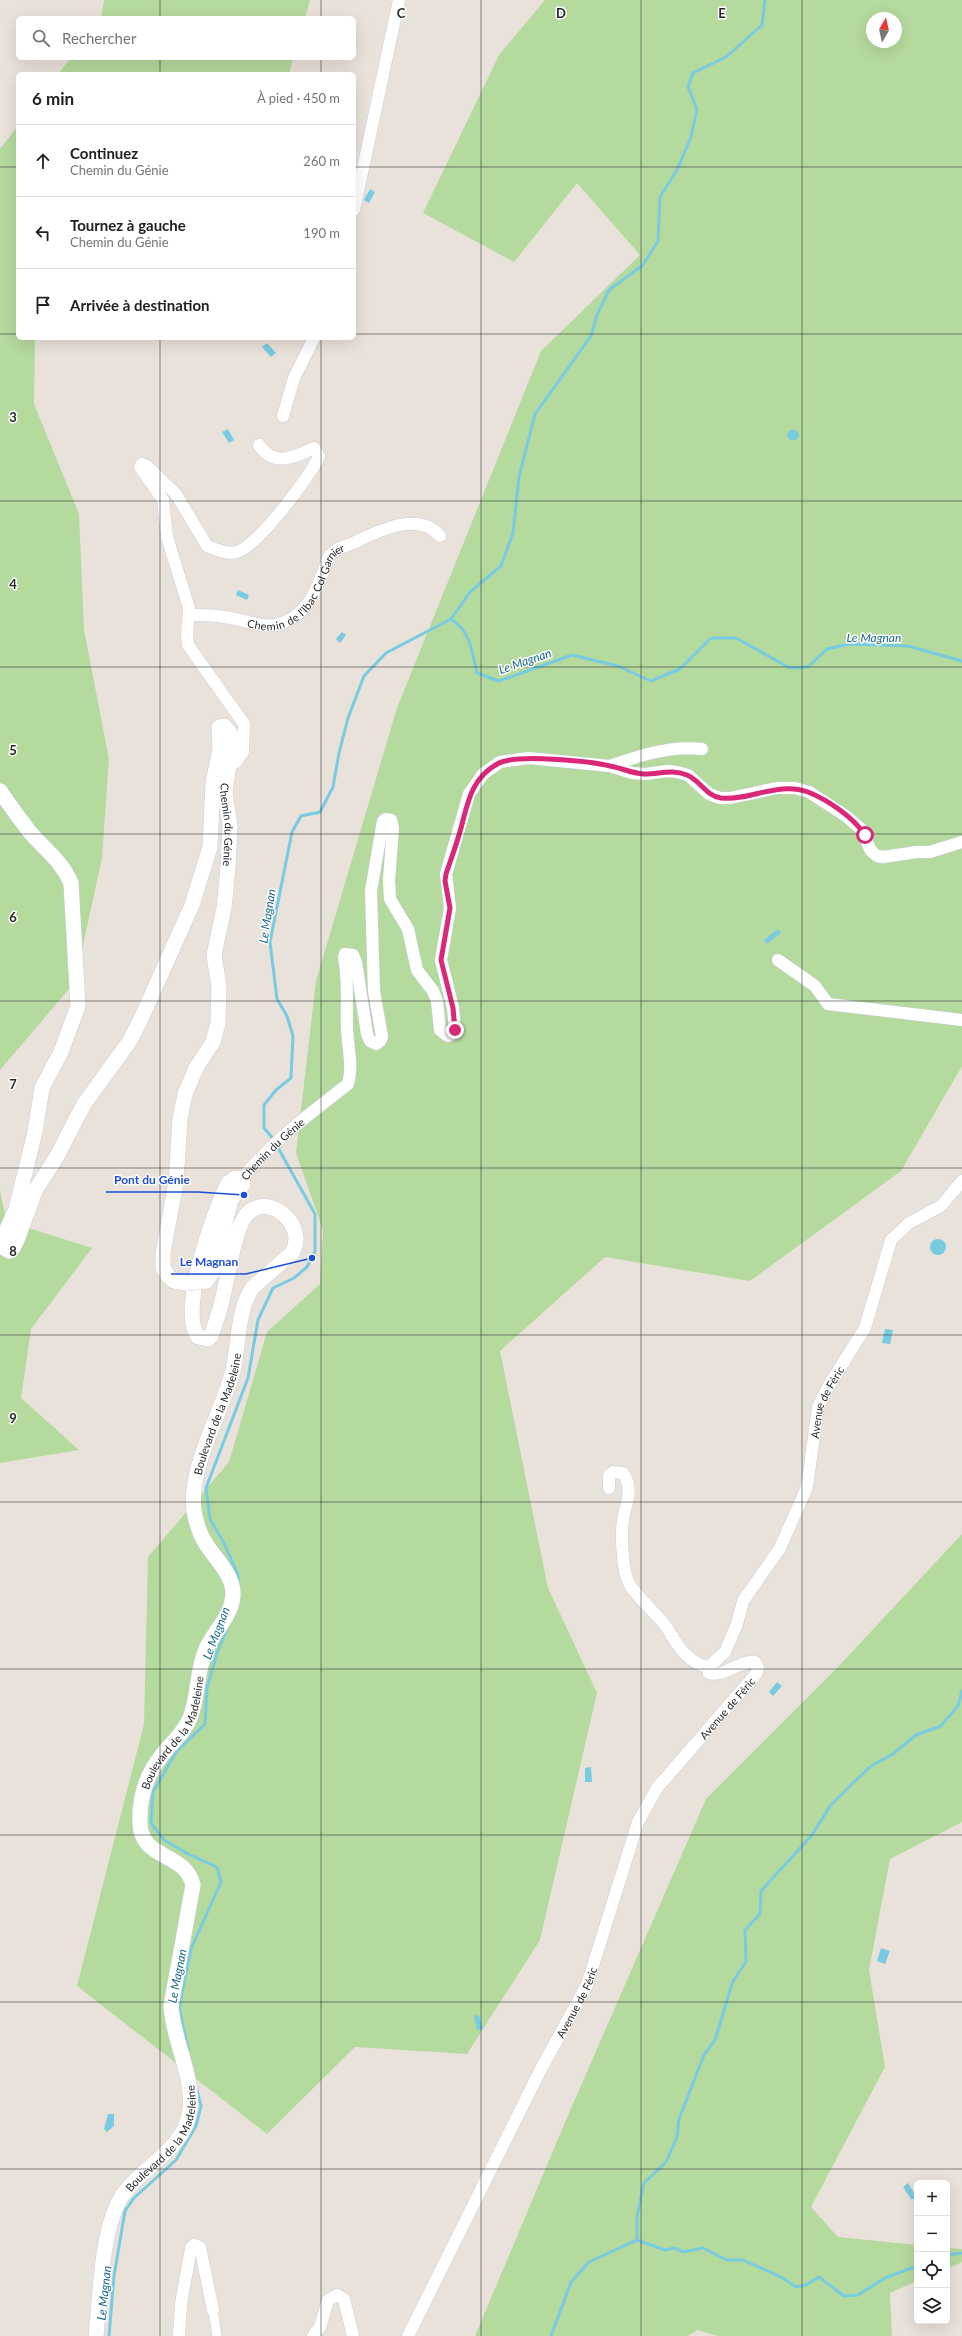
<!DOCTYPE html>
<html lang="fr">
<head>
<meta charset="utf-8">
<style>
	:root { --surface:#fff; --page:#f2f2f2; --text:#202124; --muted:#757577; --line:#e0e0e0 }
	body { margin:0; font-family:Lato,sans-serif; background:var(--page); color:var(--text) }
	.controls { position:absolute; right:12px; bottom:12px; display:grid; overflow:hidden; border-radius:6px; box-shadow:0 4px 16px #0002 }
	.controls button { width:36px; height:36px; display:grid; place-items:center; padding:0; border:0; border-bottom:1px solid var(--line); background:var(--surface); color:var(--text); font:20px sans-serif }
	.compass { position:absolute; left:866px; top:12px; width:36px; height:36px; border-radius:50%; background:var(--surface); box-shadow:0 4px 16px #0002; rotate:9deg }
	.stop { position:absolute; width:12px; height:12px; margin:-9px; border:3px solid #db2777; border-radius:50%; background:#fff }
	.stop.end { background:#db2777; border-color:#fff; box-shadow:0 1px 4px #0008 }
	.list { margin:0; padding:0; list-style:none }
	h2 { display:flex; justify-content:space-between; align-items:center; height:52px; margin:0; padding:0 16px; font-size:17px }
	h2 small { font-size:13px; font-weight:400; color:var(--muted) }
	.list li { display:grid; grid-template-columns:26px 1fr auto; gap:12px; align-items:center; box-sizing:border-box; height:72px; padding:0 16px; border-top:1px solid var(--line) }
	.list b { display:block; font-size:15px; white-space:nowrap }
	.list p { margin:0; font-size:13px; white-space:nowrap; color:var(--muted) }
	.list em { font-size:13px; font-style:normal; color:var(--muted) }
	.icon { flex:none; width:22px; height:22px; fill:none; stroke:currentColor; stroke-width:2; stroke-linecap:round; stroke-linejoin:round }
	.map { position:relative; flex:none; width:962px; height:2336px; overflow:hidden }
	.search { position:absolute; background:var(--surface); box-shadow:0 4px 16px #0002; left:16px; top:16px; width:340px; height:44px; display:flex; align-items:center; gap:10px; box-sizing:border-box; padding:0 14px; border-radius:6px; color:var(--muted); font-size:15px }
	.panel { position:absolute; background:var(--surface); box-shadow:0 4px 16px #0002; left:16px; top:72px; width:340px; height:268px; border-radius:6px }
	.map>svg:first-child { display:block }
</style>
</head>
<body>
<div class="map">
<svg width="962" height="2336" viewBox="0 0 962 2336">
	<rect width="100%" height="100%" fill="#e9e2db"/>
	<g fill="#b5da9d" fill-rule="evenodd">
		<path d="M104,0H310L305,18H101Z"/>
		<path d="M545,0H962V1066L901,1171L750,1281L605,1257L500,1351L548,1588L597,1693L540,1940L467,2054L355,2047L267,2134L77,1986L144,1724L148,1557L229,1462L267,1332L320,1284L323,1230L296,1153L316,981L397,708L541,351L640,255L577,183L514,262L423,213L499,55ZM872,18H896V42H872Z"/>
		<path d="M71,58H293L289,74H58Z"/>
		<path d="M18,126V338H35L34,404L79,514L84,630L109,759L102,858L75,982L0,1070V149Z"/>
		<path d="M0,1190L6,1221L92,1248L31,1329L21,1398L79,1450L0,1463Z"/>
		<path d="M962,1534V1822L890,1859L869,1970L885,2067L811,2207L838,2237L917,2245V2281L890,2293L892,2336H717L698,2330L688,2336H475L569,2113L706,1799L836,1669Z"/>
		<path d="M947,2248L962,2249V2262L947,2269Z"/>
	</g>
	<g fill="#78cbe1">
		<path d="M370,189L375,192L369,203L364,200Z"/>
		<path d="M267,343L276,353L271,357L262,347Z"/>
		<path d="M228,429L234,440L229,443L222,432Z"/>
		<circle cx="793" cy="435" r="5.5"/>
		<path d="M238,590L249,595L247,600L236,595Z"/>
		<path d="M342,632L346,635L340,643L336,639Z"/>
		<path d="M778,929L781,933L767,944L764,940Z"/>
		<circle cx="938" cy="1247" r="8"/>
		<path d="M885,1329L893,1330L890,1344L882,1343Z"/>
		<path d="M777,1682L782,1686L773,1696L769,1692Z"/>
		<path d="M591,1767L592,1782H585V1768Z"/>
		<path d="M881,1948L890,1951L885,1964L877,1961Z"/>
		<path d="M476,2015L479,2016L483,2029L477,2030L474,2016Z"/>
		<path d="M108,2114H114V2126L107,2132L104,2129Z"/>
		<path d="M908,2183L916,2196L914,2199H911L903,2187Z"/>
	</g>
	<g fill="none" stroke-linecap="round" stroke-linejoin="round">
		<g stroke="#78cbe1" stroke-width="3">
			<path d="M451,619L470,592L501,566L513,533L519,477L535,414L591,336L597,315L609,290L643,265L658,241L660,197L677,170L691,137L697,109L688,87L693,73L726,57L762,25L765,0"/>
			<path d="M275,1141L264,1128V1105L276,1090L291,1078L293,1036L287,1016L277,999L270,942L292,832L301,816L320,812L333,787L339,753L348,718L364,676L386,653L451,619C471,632 472,651 477,673L499,681L572,655L618,666L651,681L680,669L711,638H736L790,668L808,667L827,649L849,644L908,646L962,661"/>
			<path d="M238,1584V1575L224,1543L210,1519L206,1488L248,1378L258,1320L273,1288L294,1278L307,1267L315,1251V1214L277,1146"/>
			<path d="M188,2049L179,2008L191,1949L221,1882L217,1867L188,1854L164,1840L151,1823L153,1792L176,1752L205,1724L207,1688L217,1653L228,1626"/>
			<path d="M637,2240L665,2250L675,2248L683,2252L703,2248L727,2260H743L781,2277L796,2287L806,2285L819,2277L844,2296L858,2295L885,2278L917,2266"/>
			<path d="M947,2255L962,2253"/>
			<path d="M109,2336L114,2276L125,2211L134,2198L176,2160L196,2126L201,2106L197,2090"/>
			<path d="M551,2336L571,2282L589,2262L637,2240V2216L644,2183L666,2162L677,2137L679,2119L704,2055L715,2040L733,1981L746,1962L745,1930L760,1914L761,1891L812,1835L830,1806L851,1785L871,1766L893,1754L916,1735L941,1726L958,1706L962,1691"/>
		</g>
		<g stroke="#c9cdd8" stroke-width="10">
			<path id="pedestrian" d="M213,2310L217,2336"/>
		</g>
		<g stroke="#c9cdd8" stroke-width="13">
			<g id="minor">
				<path d="M354,210L399,0"/>
				<path d="M283,416L294,378L314,338"/>
				<path id="s1" d="M190,615C205,615 220,615 235,619C253,622 268,630 285,622C308,612 315,592 324,570C326,565 327,558 331,554C336,548 346,546 353,543C377,532 418,510 440,536"/>
				<path d="M229,766L236,762L243,752L244,724L188,645L187,636L189,608L167,537L163,500L140,467L142,464L147,466L176,494L207,546C216,549 227,555 237,552C258,545 311,476 319,456L314,448C293,458 274,467 259,445"/>
				<path d="M610,766C638,756 671,745 702,749"/>
				<path d="M778,960L815,986L828,1004L962,1020"/>
				<path id="s2" d="M242,1179C271,1142 311,1113 348,1084C353,1066 348,1048 347,1029C346,1004 349,982 344,957L345,954L353,955L356,962L367,1034L370,1041L376,1044L380,1041L382,1037L374,991L371,891L383,821L386,819L391,820L393,828L389,880L390,899L408,929L417,970L433,991L437,1001L440,1030L448,1036L453,1034L455,1030L453,1008L441,960L450,908L446,874L469,794L483,774L500,762L528,758L610,766L632,773L646,774L667,771L677,772L688,775L709,794L720,798H730L777,788H795L809,792L846,816L861,829L871,851L877,856L883,857L917,852H930L962,842"/>
				<path d="M609,1488V1475L613,1472L623,1473C634,1489 626,1502 623,1520C621,1534 622,1567 628,1581C633,1594 655,1612 665,1625C678,1645 685,1662 710,1668"/>
				<path d="M179,2336L181,2304L191,2248L194,2245L200,2247L213,2310"/>
				<path d="M313,2336L320,2327L328,2300L337,2295L344,2299L353,2336"/>
				<path id="s3" d="M408,2336L541,2069L587,1985L638,1822L657,1788L756,1674L758,1667L755,1662C739,1660 724,1678 709,1673L711,1665L725,1652L737,1624L743,1601L780,1548L807,1487L818,1407L828,1387L865,1328L891,1240L909,1223L941,1206L962,1181"/>
			</g>
		</g>
		<g stroke="#c9cdd8" stroke-width="16">
			<g id="tertiary">
				<path id="s4" d="M0,791C9,804 19,818 29,831C44,849 62,861 71,883L78,1006L61,1052L42,1088L35,1132L16,1209L2,1240L1,1246L9,1251L13,1248L17,1240L36,1189L56,1158L84,1104L129,1042L140,1021L192,905L210,847L213,783L220,749L219,727L224,726L230,733L232,740L225,793L230,825L228,867L224,908L214,955L219,987L218,1023L213,1042L196,1068L185,1094L180,1119L176,1182L163,1253V1268L168,1276L174,1281L187,1283"/>
				<path id="s5" d="M96,2336C100,2298 101,2228 122,2196C143,2165 184,2151 190,2110C194,2077 173,2040 171,2006L193,1885C185,1851 141,1861 140,1823C139,1798 146,1775 162,1755C172,1742 184,1733 190,1718C199,1696 196,1672 206,1649C214,1631 231,1617 233,1596C234,1575 216,1560 206,1544C200,1535 197,1525 195,1516C185,1474 222,1412 233,1371C239,1344 237,1310 253,1287L292,1253C309,1226 268,1190 246,1215C234,1230 227,1281 222,1301C219,1313 215,1325 211,1336L208,1339L198,1337C178,1311 214,1211 228,1183L235,1178L242,1179L243,1184L231,1200L212,1273L206,1281"/>
			</g>
		</g>
		<use href="#pedestrian" stroke="#fff" stroke-width="9"/>
		<use href="#minor" stroke="#fff" stroke-width="12"/>
		<use href="#tertiary" stroke="#fff" stroke-width="15"/>
		<g stroke="#c9cdd8" stroke-width="16" stroke-linecap="butt">
			<path id="tertiary-bridge" d="M187,1283L206,1281"/>
		</g>
		<use href="#tertiary-bridge" stroke="#fff" stroke-width="15"/>
	</g>
	<g fill="none" stroke-linecap="round" stroke-linejoin="round">
		<path stroke="#db2777" stroke-width="5" d="M455,1030L453,1008L441,960L450,908L445,881L446,874C451,859 457,843 461,828C468,801 472,777 499,763C517,754 589,761 610,766C622,768 633,774 645,774C660,774 672,769 687,775C701,781 706,796 721,798C751,801 777,781 808,792C828,800 853,817 865,835"/>
	</g>
	<path fill="none" stroke="#282828" stroke-width="1" stroke-opacity="0.55" d="M160,0V18M321,0V18M481,0V2336M641,0V2336M802,0V2336M160,58V74M321,58V74M0,167H18M354,167H962M0,334H18M354,334H962M160,338V2336M321,338V2336M0,501H962M0,667H962M0,834H962M0,1001H962M0,1168H962M0,1335H962M0,1502H962M0,1669H962M0,1835H962M0,2002H962M0,2169H962"/>
	<g text-anchor="middle" dominant-baseline="central" stroke-width="3" stroke-linejoin="round" paint-order="stroke">
		<g font-size="11" fill="#282828" stroke="#fff">
			<text stroke="none"><textPath href="#s1" startOffset="127">Chemin de l'Ibac Col Garnier</textPath></text>
			<text stroke="none"><textPath href="#s4" startOffset="1185">Chemin du Génie</textPath></text>
			<text stroke="none"><textPath href="#s2" startOffset="43">Chemin du Génie</textPath></text>
			<text stroke="none"><textPath href="#s3" startOffset="1117">Avenue de Féric</textPath></text>
			<text stroke="none"><textPath href="#s5" startOffset="1017">Boulevard de la Madeleine</textPath></text>
			<text stroke="none"><textPath href="#s3" startOffset="710">Avenue de Féric</textPath></text>
			<text stroke="none"><textPath href="#s5" startOffset="669">Boulevard de la Madeleine</textPath></text>
			<text stroke="none"><textPath href="#s3" startOffset="374">Avenue de Féric</textPath></text>
			<text stroke="none"><textPath href="#s5" startOffset="216">Boulevard de la Madeleine</textPath></text>
		</g>
		<g font-size="12" font-style="italic" fill="#1b6989" stroke="#fff">
			<text x="874" y="637">Le Magnan</text>
			<text transform="translate(525 661) rotate(-19)">Le Magnan</text>
			<text transform="translate(267 916) rotate(-81)">Le Magnan</text>
			<text transform="translate(216 1633) rotate(-69)">Le Magnan</text>
			<text transform="translate(177 1976) rotate(-79)">Le Magnan</text>
			<text transform="translate(104 2293) rotate(-84)">Le Magnan</text>
		</g>
	</g>
	<g font-size="13" text-anchor="middle" font-weight="bold" fill="#282828" stroke="#fff" stroke-width="3" stroke-linejoin="round" paint-order="stroke">
		<text x="401" y="18">C</text>
		<text x="561" y="18">D</text>
		<text x="722" y="18">E</text>
		<text x="13" y="422">3</text>
		<text x="13" y="589">4</text>
		<text x="13" y="755">5</text>
		<text x="13" y="922">6</text>
		<text x="13" y="1089">7</text>
		<text x="13" y="1256">8</text>
		<text x="13" y="1423">9</text>
	</g>
	<path fill="none" stroke="#1d4ed8" stroke-width="1.5" d="M244 1195L198 1192H106M312 1258L246 1274H171"/>
	<g fill="#1d4ed8" stroke="#fff" stroke-width="1.5">
		<circle cx="244" cy="1195" r="4"/>
		<circle cx="312" cy="1258" r="4"/>
	</g>
	<g font-size="12" text-anchor="middle" font-weight="bold" fill="#1d4ed8" stroke="#fff" stroke-width="3" stroke-linejoin="round" paint-order="stroke">
		<text x="152" y="1184">Pont du Génie</text>
		<text x="209" y="1266">Le Magnan</text>
	</g>
</svg>
<div class="controls">
<button>+</button>
<button>−</button>
<button><svg class="icon" aria-label="locate" viewBox="0 0 24 24"><circle cx="12" cy="12" r="6"/><path d="M12 2v4M12 18v4M2 12h4M18 12h4"/></svg></button>
<button><svg class="icon" aria-label="layers" viewBox="0 0 24 24"><path d="M12 4l9 5-9 5-9-5zM3 14l9 5 9-5"/></svg></button>
</div>
<svg class="compass" viewBox="-18 -18 36 36"><path d="M0-13l5 13h-10z" fill="#e53935"/><path d="M0 13l5-13h-10z" fill="#757577"/></svg>
<div class="stop" style="left:865px;top:835px"></div>
<div class="stop end" style="left:455px;top:1030px"></div>
<div class="search"><svg class="icon" aria-label="search" viewBox="0 0 24 24"><circle cx="10" cy="10" r="6"/><path d="M15 15l6 6"/></svg>Rechercher</div>
<section class="panel">
<h2>6 min<small>À pied · 450 m</small></h2>
<ul class="list">
<li><svg class="icon" aria-label="ahead" viewBox="0 0 24 24"><path d="M12 20V5M6 11l6-6 6 6"/></svg><div><b>Continuez</b><p>Chemin du Génie</p></div><em>260 m</em></li>
<li><svg class="icon" aria-label="left" viewBox="0 0 24 24"><path d="M17 20v-9H6M10 6l-5 5 5 5"/></svg><div><b>Tournez à gauche</b><p>Chemin du Génie</p></div><em>190 m</em></li>
<li><svg class="icon" aria-label="arrive" viewBox="0 0 24 24"><path d="M6 21V4h12l-3 4 3 4H6"/></svg><div><b>Arrivée à destination</b></div></li>
</ul>
</section>
</div>
</body>
</html>
